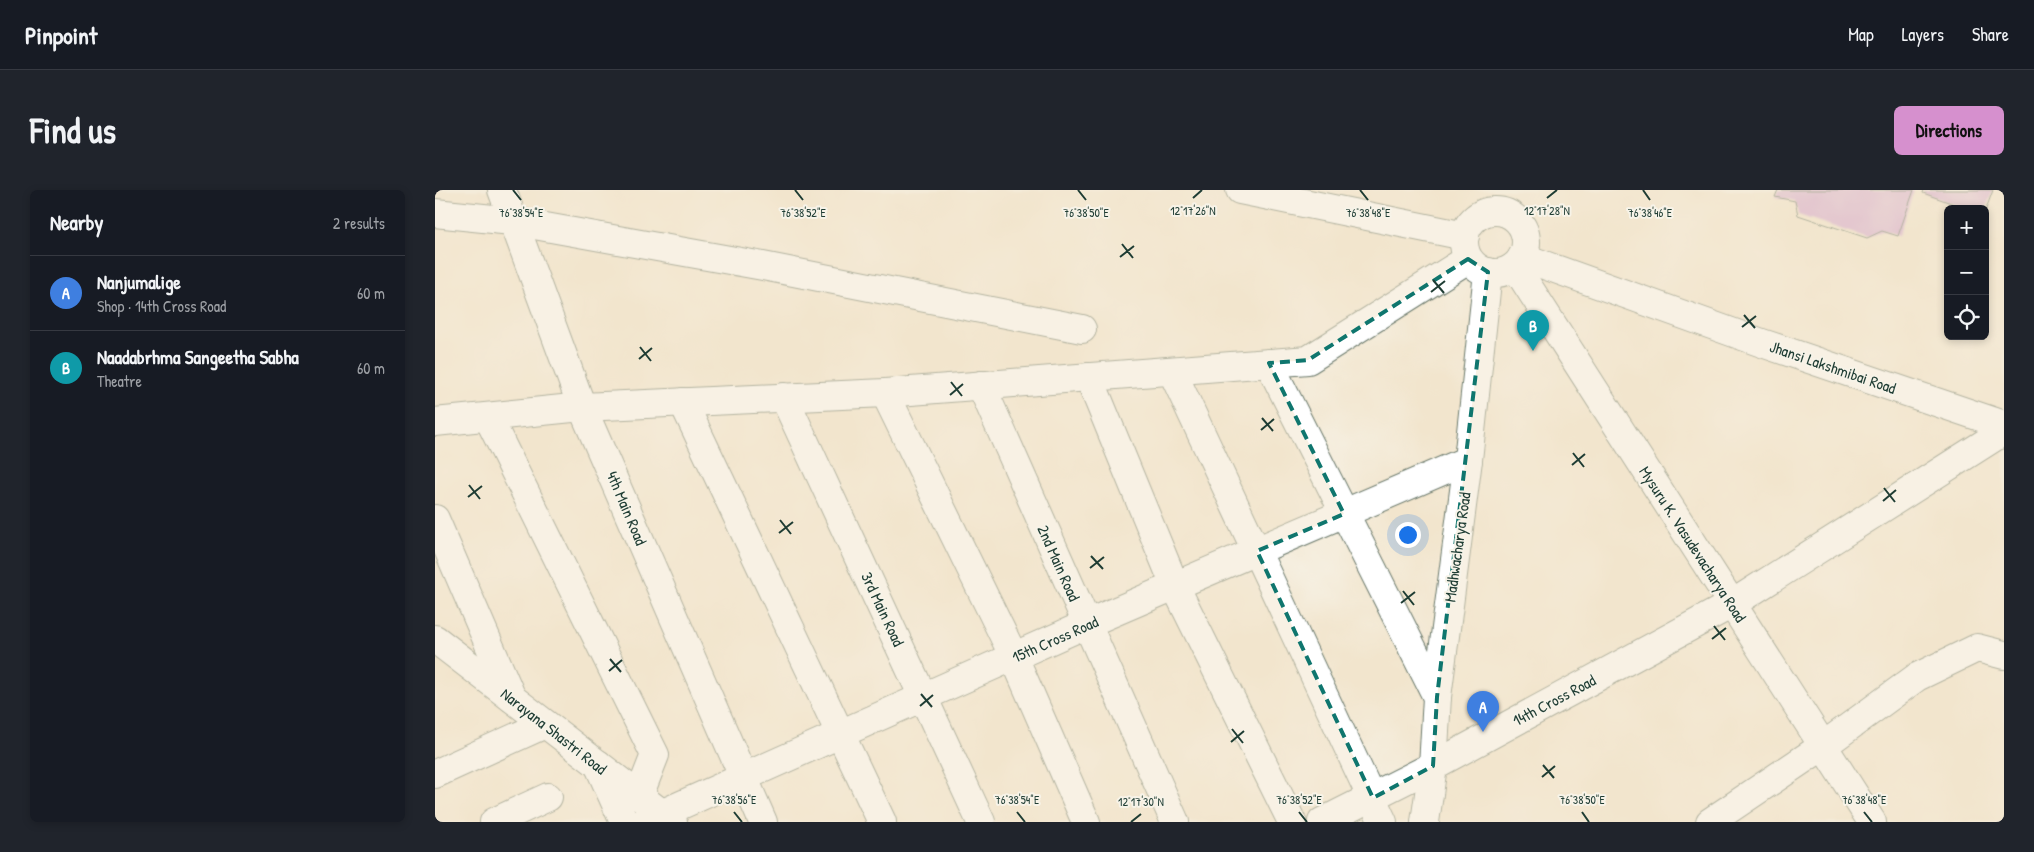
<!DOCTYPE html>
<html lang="en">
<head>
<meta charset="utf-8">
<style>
	:root { --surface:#171b24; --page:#20242c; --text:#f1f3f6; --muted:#9ea1a6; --line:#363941; --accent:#d690ce }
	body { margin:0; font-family:"Patrick Hand",sans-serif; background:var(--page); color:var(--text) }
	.controls { position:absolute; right:15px; top:15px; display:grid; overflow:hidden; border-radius:8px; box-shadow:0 2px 8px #0003 }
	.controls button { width:45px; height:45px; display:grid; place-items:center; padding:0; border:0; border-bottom:1px solid var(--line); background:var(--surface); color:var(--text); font:25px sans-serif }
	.you { position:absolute; left:972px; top:344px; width:18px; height:18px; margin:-12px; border:4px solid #fff; border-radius:50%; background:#1a73e8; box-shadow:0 0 0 8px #1a73e833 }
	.badge { display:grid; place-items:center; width:32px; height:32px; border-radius:50%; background:var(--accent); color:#fff; font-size:16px; font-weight:700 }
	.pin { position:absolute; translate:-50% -41px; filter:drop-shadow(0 1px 2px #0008) }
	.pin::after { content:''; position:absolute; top:26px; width:18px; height:15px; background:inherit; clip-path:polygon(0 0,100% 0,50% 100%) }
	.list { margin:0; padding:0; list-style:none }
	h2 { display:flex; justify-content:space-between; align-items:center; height:65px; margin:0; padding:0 20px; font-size:21px }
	h2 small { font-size:16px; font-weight:400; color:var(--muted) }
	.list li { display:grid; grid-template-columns:32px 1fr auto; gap:15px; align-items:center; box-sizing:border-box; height:75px; padding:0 20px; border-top:1px solid var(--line) }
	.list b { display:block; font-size:19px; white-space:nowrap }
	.list p { margin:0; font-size:16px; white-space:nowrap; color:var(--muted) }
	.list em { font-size:16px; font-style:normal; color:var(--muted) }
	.icon { flex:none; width:28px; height:28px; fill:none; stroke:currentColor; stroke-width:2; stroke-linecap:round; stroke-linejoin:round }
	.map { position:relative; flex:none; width:1569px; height:632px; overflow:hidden; border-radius:8px }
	header { display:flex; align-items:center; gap:30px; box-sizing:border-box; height:70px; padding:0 25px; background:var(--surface); border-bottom:1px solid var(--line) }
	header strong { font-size:24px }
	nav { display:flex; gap:28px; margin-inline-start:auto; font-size:18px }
	.intro { display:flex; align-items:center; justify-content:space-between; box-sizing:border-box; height:120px; padding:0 30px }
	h1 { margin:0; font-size:35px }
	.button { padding:12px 22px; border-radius:8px; background:var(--accent); color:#111; font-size:18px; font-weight:700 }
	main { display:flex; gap:30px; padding:0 30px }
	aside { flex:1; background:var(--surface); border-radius:8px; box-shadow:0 2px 8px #0003 }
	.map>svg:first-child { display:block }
</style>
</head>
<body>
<header>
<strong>Pinpoint</strong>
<nav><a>Map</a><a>Layers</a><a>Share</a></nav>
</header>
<div class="intro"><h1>Find us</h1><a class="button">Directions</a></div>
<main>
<aside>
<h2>Nearby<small>2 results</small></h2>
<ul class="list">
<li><span class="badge" style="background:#3f7fe0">A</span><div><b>Nanjumalige</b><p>Shop · 14th Cross Road</p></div><em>60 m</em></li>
<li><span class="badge" style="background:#0f9aa8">B</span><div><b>Naadabrhma Sangeetha Sabha</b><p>Theatre</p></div><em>60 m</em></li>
</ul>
</aside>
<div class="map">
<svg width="1569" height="632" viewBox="0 0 1569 632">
	<rect width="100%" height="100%" fill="#f7f3e8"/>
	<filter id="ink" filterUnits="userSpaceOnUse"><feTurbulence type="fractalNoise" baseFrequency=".02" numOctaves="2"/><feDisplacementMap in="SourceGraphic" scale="10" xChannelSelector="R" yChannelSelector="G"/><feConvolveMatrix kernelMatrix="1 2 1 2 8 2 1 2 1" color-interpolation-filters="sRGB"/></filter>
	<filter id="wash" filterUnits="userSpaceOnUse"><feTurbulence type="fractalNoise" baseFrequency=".0096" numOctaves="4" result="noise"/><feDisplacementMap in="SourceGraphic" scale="20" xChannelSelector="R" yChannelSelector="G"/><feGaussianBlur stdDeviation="1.12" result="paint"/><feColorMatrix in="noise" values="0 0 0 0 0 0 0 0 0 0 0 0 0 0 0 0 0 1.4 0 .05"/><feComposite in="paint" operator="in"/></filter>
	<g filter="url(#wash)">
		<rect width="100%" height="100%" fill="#f2e5cd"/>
		<g id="blocks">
			<g fill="#d2a3d0">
				<path d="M1343,0H1479L1463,46L1447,41L1432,48L1363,25L1360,11L1340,7Z"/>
				<path d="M1489,0H1558L1551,19H1533L1488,3Z"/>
			</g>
		</g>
	</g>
	<g filter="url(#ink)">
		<use href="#blocks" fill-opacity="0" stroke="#69786a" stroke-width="1"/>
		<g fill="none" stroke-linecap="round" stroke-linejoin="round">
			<g stroke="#69786a" stroke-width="30">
				<g id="street">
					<path d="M67,0L147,217L328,632"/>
					<path d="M0,23L77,31L328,76L647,139"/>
					<path d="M1080,76L1437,632"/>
					<path d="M834,173L1002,507"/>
					<path d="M737,181L948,632"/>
					<path d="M654,187L740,396L857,632"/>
					<path d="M546,195L740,632"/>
					<path d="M450,203L579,467L651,632"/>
					<path d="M349,207L546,632"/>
					<path d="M248,212L447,632"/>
					<path d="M53,227L220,565L204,606"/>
					<path d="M0,232L147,217L450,203L873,170L1033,69"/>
					<path d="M0,329L77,508"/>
					<path d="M163,574L189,632"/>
					<path d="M0,584L110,534"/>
					<path d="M59,632L113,607"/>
					<path d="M208,632L665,428L1033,270"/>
					<path d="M887,632L998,576L1297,414L1569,241"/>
					<path d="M1275,632L1388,556L1482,487L1542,458L1569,465"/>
				</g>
			</g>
			<g stroke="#69786a" stroke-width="30">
				<g id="secondary">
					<path d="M805,0L1030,46"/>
					<path d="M0,449L238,632"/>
					<path d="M990,632L998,576L1002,507L1033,270L1053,82"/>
				</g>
			</g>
			<g stroke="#69786a" stroke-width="30">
				<g id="primary">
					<circle cx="1060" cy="52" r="31"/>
					<path d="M1087,67L1327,153L1569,235"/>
				</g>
			</g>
			<use href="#street" stroke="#fff" stroke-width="28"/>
			<use href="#secondary" stroke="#fff" stroke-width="28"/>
			<use href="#primary" stroke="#fff" stroke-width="28"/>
		</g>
	</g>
	<path d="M0 0H1569V632H0ZM1033,69L1053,82L1002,507L998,576L938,608L822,361L909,324L834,173L873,170Z" fill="#f2e5cd" fill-opacity=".55" fill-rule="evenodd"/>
	<path fill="none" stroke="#0f766e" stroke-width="4" stroke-dasharray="10 6" stroke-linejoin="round" d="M1033,69L1053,82L1002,507L998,576L938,608L822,361L909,324L834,173L873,170Z"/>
	<path fill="none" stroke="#1f3d34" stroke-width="2" d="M78,0L86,10M360,0L368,10M643,0L651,10M925,0L933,10M1208,0L1215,10M758,8L767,0M1112,8L1122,0M687,54L698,68M685,67L699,56M998,90L1009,103M996,102L1010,91M1309,125L1320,138M1307,137L1321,126M205,157L216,171M204,169L217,158M516,192L527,206M515,205L528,194M827,228L838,241M826,240L839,229M1138,263L1149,277M1137,275L1150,264M34,295L45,309M1449,298L1460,312M33,307L47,296M1448,311L1461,300M345,330L356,344M344,343L358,332M656,366L668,379M655,378L669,367M968,401L979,415M966,413L980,402M1279,436L1290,450M1277,449L1291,438M175,469L186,482M174,481L187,470M486,504L497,517M485,516L498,505M797,539L808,553M796,552L809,541M1108,575L1119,588M1107,587L1120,576M299,622L307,632M582,622L590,632M864,622L872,632M1147,622L1154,632M1429,622L1437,632M696,632L706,624"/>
	<g text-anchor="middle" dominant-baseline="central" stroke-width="4" stroke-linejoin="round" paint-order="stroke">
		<g font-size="16" fill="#1f3d34" stroke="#f7f3e8">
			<text transform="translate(1398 177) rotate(19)">Jhansi Lakshmibai Road</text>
			<text transform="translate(192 318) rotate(67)">4th Main Road</text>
			<text transform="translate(1258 354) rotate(57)">Mysuru K. Vasudevacharya Road</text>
			<text transform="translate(1022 357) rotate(-82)">Madhwacharya Road</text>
			<text transform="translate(624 373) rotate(66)">2nd Main Road</text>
			<text transform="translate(448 419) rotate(65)">3rd Main Road</text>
			<text transform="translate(620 449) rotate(-24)">15th Cross Road</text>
			<text transform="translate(1119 510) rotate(-28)">14th Cross Road</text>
			<text transform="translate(119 541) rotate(38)">Narayana Shastri Road</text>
		</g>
	</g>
	<g font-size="12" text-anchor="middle" fill="#1f3d34" stroke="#f7f3e8" stroke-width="4" stroke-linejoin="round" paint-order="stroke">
		<text x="1112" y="25">12°17'28"N</text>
		<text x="758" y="25">12°17'26"N</text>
		<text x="86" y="27">76°38'54"E</text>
		<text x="368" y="27">76°38'52"E</text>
		<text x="651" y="27">76°38'50"E</text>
		<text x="933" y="27">76°38'48"E</text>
		<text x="1215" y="27">76°38'46"E</text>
		<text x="299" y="614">76°38'56"E</text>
		<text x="582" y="614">76°38'54"E</text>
		<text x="864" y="614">76°38'52"E</text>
		<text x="1147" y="614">76°38'50"E</text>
		<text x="1429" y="614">76°38'48"E</text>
		<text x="706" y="616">12°17'30"N</text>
	</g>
</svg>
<div class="controls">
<button>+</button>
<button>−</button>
<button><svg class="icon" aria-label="locate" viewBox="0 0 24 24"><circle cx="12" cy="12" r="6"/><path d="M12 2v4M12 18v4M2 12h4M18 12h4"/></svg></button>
</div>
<div class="you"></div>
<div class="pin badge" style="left:1048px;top:542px;background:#3f7fe0">A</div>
<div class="pin badge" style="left:1098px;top:161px;background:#0f9aa8">B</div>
</div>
</main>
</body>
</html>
